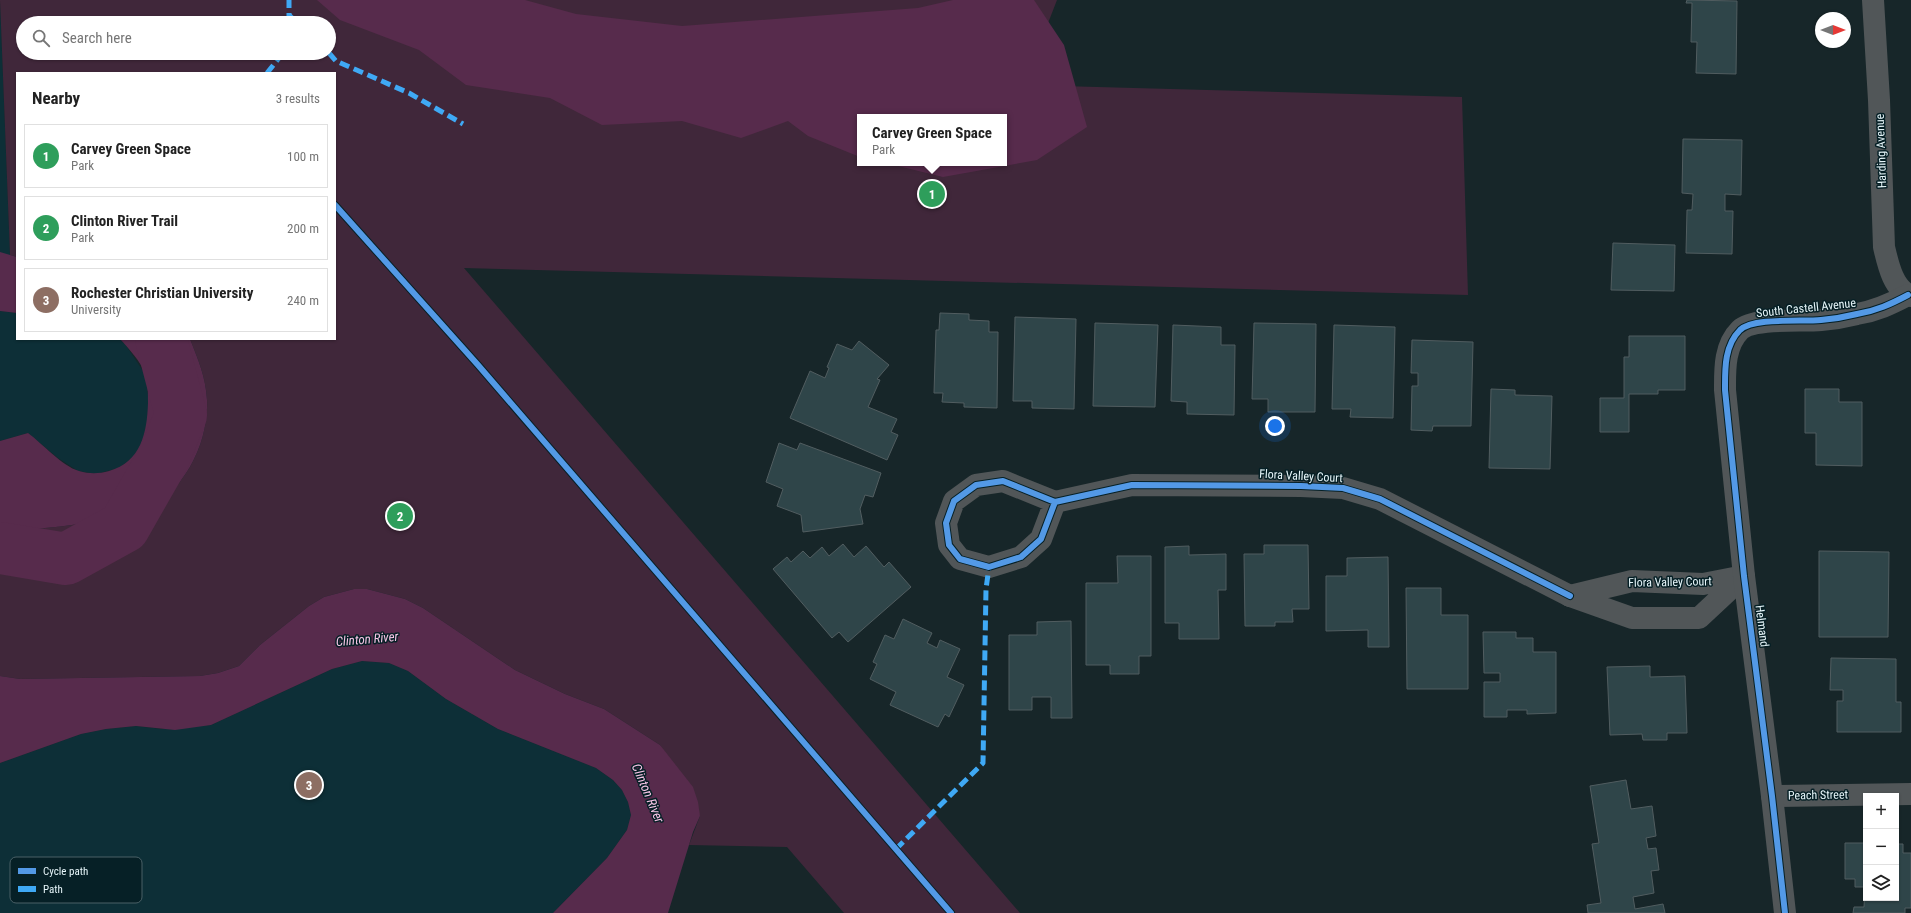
<!DOCTYPE html>
<html lang="en">
<head>
<meta charset="utf-8">
<style>
	:root { --surface:#fff; --page:#f6f6f6; --text:#222; --muted:#767676; --line:#e0e0e0; --accent:#0f766e }
	body { margin:0; font-family:"Roboto Condensed",sans-serif; background:var(--page); color:var(--text) }
	.controls { position:absolute; right:12px; bottom:12px; display:grid; overflow:hidden; border-radius:0px; box-shadow:0 1px 3px #0004 }
	.controls button { width:36px; height:36px; display:grid; place-items:center; padding:0; border:0; border-bottom:1px solid var(--line); background:var(--surface); color:var(--text); font:20px sans-serif }
	.compass { position:absolute; left:1815px; top:12px; width:36px; height:36px; border-radius:50%; background:var(--surface); box-shadow:0 1px 3px #0004; rotate:90deg }
	.you { position:absolute; left:1275px; top:426px; width:14px; height:14px; margin:-10px; border:3px solid #fff; border-radius:50%; background:#1a73e8; box-shadow:0 0 0 6px #1a73e833 }
	.badge { display:grid; place-items:center; width:26px; height:26px; border-radius:50%; background:var(--accent); color:#fff; font-size:13px; font-weight:700 }
	.pin { position:absolute; translate:-50% -50%; border:2px solid #fff; box-shadow:0 1px 4px #0006 }
	.popup { position:absolute; left:857px; top:114px; width:150px; height:52px; box-sizing:border-box; display:grid; place-content:center; border-radius:0px; background:var(--surface); filter:drop-shadow(0 1px 3px #0005); font-size:13px; white-space:nowrap; color:var(--muted) }
	.popup b { font-size:15px; color:var(--text) }
	.popup::after { content:''; position:absolute; left:50%; top:100%; margin-left:-8px; border:8px solid transparent; border-top-color:var(--surface) }
	.list { margin:0; padding:0; list-style:none }
	h2 { display:flex; justify-content:space-between; align-items:center; height:52px; margin:0; padding:0 16px; font-size:17px }
	h2 small { font-size:13px; font-weight:400; color:var(--muted) }
	.list li { display:grid; grid-template-columns:26px 1fr auto; gap:12px; align-items:center; box-sizing:border-box; height:64px; margin:0 8px 8px; padding:0 8px; border:1px solid var(--line); border-radius:0px }
	.list b { display:block; font-size:15px; white-space:nowrap }
	.list p { margin:0; font-size:13px; white-space:nowrap; color:var(--muted) }
	.list em { font-size:13px; font-style:normal; color:var(--muted) }
	.icon { flex:none; width:22px; height:22px; fill:none; stroke:currentColor; stroke-width:2; stroke-linecap:round; stroke-linejoin:round }
	.map { position:relative; flex:none; width:1911px; height:913px; overflow:hidden }
	.search { position:absolute; background:var(--surface); box-shadow:0 1px 3px #0004; left:16px; top:16px; width:320px; height:44px; display:flex; align-items:center; gap:10px; box-sizing:border-box; padding:0 14px; border-radius:22px; color:var(--muted); font-size:15px }
	.panel { position:absolute; background:var(--surface); box-shadow:0 1px 3px #0004; left:16px; top:72px; width:320px; height:268px; border-radius:0px }
	.map>svg:first-child { display:block }
</style>
</head>
<body>
<div class="map">
<svg width="1911" height="913" viewBox="0 0 1911 913">
	<rect width="100%" height="100%" fill="#172629"/>
	<g fill="#0d2f37">
		<path d="M0,0L10,255H0Z"/>
		<path d="M0,311L17,313V339H120L127,347L145,374L148,395V418L143,441L135,456L119,468L96,474L78,471L58,458L28,433L0,441Z"/>
		<path d="M362,661L389,663L408,671L446,699L498,729L596,768L613,780L622,790L628,802L631,815L627,830L607,858L553,913H0V763L81,734L106,729L136,726L162,729L211,725L332,669Z"/>
	</g>
	<path fill="#40273a" fill-rule="evenodd" d="M0,0H1057L1024,85L1462,97L1468,295L464,268L1020,913H844L787,847L689,845L700,816L660,745L604,709L565,694L515,670L423,608L405,599L367,589H354L324,597L309,606L260,645L239,666L218,673L200,676L20,679L0,676V533C40,528 81,526 120,516C128,514 137,513 144,510C184,493 209,443 207,400C206,378 198,359 190,339H335V73H17V257L10,255ZM23,23H329V53H23ZM860,117H1004V163H860Z"/>
	<g fill="#572b4c">
		<path d="M317,0H525L576,14L682,26L918,8L953,0H1034L1064,45L1087,127L1037,160L943,177L886,163H1004V117H860V157L808,136L788,121L741,138L682,121L602,125L550,98L466,85L419,50L340,20Z"/>
		<path d="M0,252L17,257V313L0,311Z"/>
		<path d="M120,339H190C198,359 206,378 207,400C209,443 184,493 144,510C137,513 128,514 120,516C81,526 40,528 0,533V441L28,433C43,444 62,466 79,471C90,474 98,474 109,471C141,462 147,433 148,403C148,394 148,382 145,373C140,361 129,349 120,339Z"/>
		<path d="M354,589H367L405,599L423,608L515,670L565,694L604,709L660,745L693,787L698,802L700,816L693,832L668,913H553L607,858L627,830L631,815L628,802L622,790L613,780L596,768L498,729L446,699L408,671L389,663L362,661L332,669L211,725L175,730L136,726L106,729L81,734L0,763V676L20,679L200,676L218,673L239,666L260,645L309,606L324,597Z"/>
	</g>
	<g fill="none" stroke-linecap="round" stroke-linejoin="round">
		<path stroke="#572b4c" stroke-width="52" d="M0,548L66,559L124,527L164,457L181,415L161,339"/>
	</g>
	<g fill="#2f4549" stroke="#515d60">
		<path d="M1687,0L1737,1L1736,74L1696,73L1697,42H1691L1692,3H1686Z"/>
		<path d="M1683,139L1742,140L1741,195L1725,194V211H1733L1732,254L1686,253L1687,210H1692L1693,194L1682,193Z"/>
		<path d="M1613,243L1675,245L1674,291L1611,290Z"/>
		<path d="M940,313L969,314V320L989,321V332H998L997,408L964,407V403L942,402L943,393H934L936,330H939Z"/>
		<path d="M1015,317L1076,319L1074,409L1032,408V401H1013Z"/>
		<path d="M1095,323L1158,325L1155,407L1093,406Z"/>
		<path d="M1254,323L1316,324L1315,412H1268V399H1252Z"/>
		<path d="M1173,325L1221,327V345H1235L1234,415L1187,414V402L1171,401Z"/>
		<path d="M1334,325L1395,327L1393,418L1350,417L1351,409H1332Z"/>
		<path d="M1629,336H1685V390H1658V394H1629V432H1600V398H1624V357H1629Z"/>
		<path d="M1412,340L1473,342L1471,426H1433L1432,431L1411,430L1412,386H1418V373H1411Z"/>
		<path d="M859,341L889,365L877,379L880,380L868,407L897,419L891,432L898,435L887,460L790,418L810,371L825,378L829,368L827,367L837,344L852,350Z"/>
		<path d="M1491,389L1515,390V395L1552,396L1550,469L1489,468Z"/>
		<path d="M1805,389H1839V402H1862V466L1816,465V433H1805Z"/>
		<path d="M779,443L797,450L800,443L881,473L873,497L865,495L860,509L863,524L803,532L801,515L777,506L783,489L766,482Z"/>
		<path d="M843,544L854,557L866,546L884,567L889,562L911,587L848,642L839,632L832,638L773,569L787,557L791,562L803,551L810,558L822,547L829,556Z"/>
		<path d="M1264,545H1308L1309,609H1292L1293,622H1275V626H1245L1244,554H1264Z"/>
		<path d="M1189,546V555L1226,554V590H1218L1219,639H1179V623H1165V547Z"/>
		<path d="M1819,551L1889,552L1888,637H1819Z"/>
		<path d="M1117,556H1151V656H1139V674H1110V665H1086V583H1118Z"/>
		<path d="M1388,557L1389,647H1368V630L1326,631V576H1347V558Z"/>
		<path d="M1406,588H1441V615H1468V689H1407Z"/>
		<path d="M903,619L932,633L927,643L937,648L940,640L960,649L947,677L964,685L949,717L945,714L938,727L890,705L896,692L870,679L877,664L873,662L885,635L894,639Z"/>
		<path d="M1071,621L1072,718H1051V697H1032V710H1009V635H1037V622Z"/>
		<path d="M1483,632H1516V638H1533V652H1556V713L1527,714V710H1507V717H1484V682H1500V673H1484Z"/>
		<path d="M1831,658L1896,659V702H1901V732H1837V701H1843V690H1830Z"/>
		<path d="M1650,666V677L1685,676L1687,733H1667V740H1643L1642,734L1610,735L1607,667Z"/>
		<path d="M1626,780L1631,809L1652,806L1656,836L1646,838L1648,849L1656,848L1659,870L1651,871L1654,893L1633,897L1635,909L1663,904L1665,913H1588L1587,905L1601,903L1592,844L1599,843L1590,786Z"/>
		<path d="M1845,843H1866V898H1896V844H1903V853H1911V908H1905V913H1853L1854,907H1864L1865,887H1855V879H1845Z"/>
	</g>
	<g fill="none" stroke-linecap="round" stroke-linejoin="round">
		<g stroke="#515658" stroke-width="22">
			<path d="M1873,0L1879,100L1884,247C1888,264 1893,289 1911,296"/>
			<path d="M1055,502L1003,481L976,485L954,501L946,523L949,545L960,559L989,567L1021,557L1041,539L1055,502L1132,485L1301,486L1343,488L1380,499L1570,596"/>
			<path d="M1744,576L1699,618H1632L1570,596L1632,581L1703,584Z"/>
			<path d="M1772,796L1911,794"/>
			<path d="M1785,913L1772,796L1744,576L1725,390C1725,370 1724,346 1740,330C1754,317 1802,322 1821,320C1833,319 1845,317 1857,314C1876,311 1891,304 1908,295"/>
		</g>
		<g stroke="#3fa9f5" stroke-width="5" stroke-dasharray="10 5" stroke-linecap="butt">
			<path d="M289,15L297,23"/>
			<path d="M289,23V0"/>
			<path d="M329,53L336,61L409,93L463,124"/>
			<path d="M267,73L283,53"/>
			<path d="M896,849L983,763L986,589L989,567"/>
		</g>
		<g stroke="#062026" stroke-width="8">
			<g id="cycleway">
				<path d="M335,205L478,365L951,913"/>
				<path d="M1055,502L1003,481L976,485L954,501L946,523L949,545L960,559L989,567L1021,557L1041,539L1055,502L1132,485L1301,486L1343,488L1380,499L1570,596"/>
				<path d="M1785,913L1772,796L1744,576L1725,390C1725,370 1724,346 1740,330C1754,317 1802,322 1821,320C1833,319 1845,317 1857,314C1876,311 1891,304 1908,295"/>
			</g>
		</g>
		<use href="#cycleway" stroke="#5399e6" stroke-width="6"/>
	</g>
	<g text-anchor="middle" dominant-baseline="central" stroke-width="3" stroke-linejoin="round" paint-order="stroke">
		<g font-size="12" fill="#e7f6fa" stroke="#062026">
			<text transform="translate(1881 151) rotate(-92)">Harding Avenue</text>
			<text transform="translate(1806 308) rotate(-6)">South Castell Avenue</text>
			<text transform="translate(1301 476) rotate(3)">Flora Valley Court</text>
			<text transform="translate(1670 582) rotate(-1)">Flora Valley Court</text>
			<text transform="translate(1762 626) rotate(83)">Helmand</text>
			<text transform="translate(1818 795) rotate(-1)">Peach Street</text>
		</g>
		<g font-size="13" font-style="italic" fill="#f8c6e7" stroke="#062026">
			<text transform="translate(367 639) rotate(-5)">Clinton River</text>
			<text transform="translate(648 793) rotate(67)">Clinton River</text>
		</g>
	</g>
	<rect x="10" y="857" width="132" height="46" rx="6" fill="#062026" stroke="#4a6066" stroke-width="1"/>
	<rect x="18" y="868" width="18" height="6" fill="#5399e6"/>
	<rect x="18" y="886" width="18" height="6" fill="#3fa9f5"/>
	<g font-size="11" fill="#e7f6fa">
		<text x="43" y="875">Cycle path</text>
		<text x="43" y="893">Path</text>
	</g>
</svg>
<div class="controls">
<button>+</button>
<button>−</button>
<button><svg class="icon" aria-label="layers" viewBox="0 0 24 24"><path d="M12 4l9 5-9 5-9-5zM3 14l9 5 9-5"/></svg></button>
</div>
<svg class="compass" viewBox="-18 -18 36 36"><path d="M0-13l5 13h-10z" fill="#e53935"/><path d="M0 13l5-13h-10z" fill="#767676"/></svg>
<div class="you"></div>
<div class="pin badge" style="left:932px;top:194px;background:#2e9e5b">1</div>
<div class="popup"><b>Carvey Green Space</b>Park</div>
<div class="pin badge" style="left:400px;top:516px;background:#2e9e5b">2</div>
<div class="pin badge" style="left:309px;top:785px;background:#8d6e63">3</div>
<div class="search"><svg class="icon" aria-label="search" viewBox="0 0 24 24"><circle cx="10" cy="10" r="6"/><path d="M15 15l6 6"/></svg>Search here</div>
<section class="panel">
<h2>Nearby<small>3 results</small></h2>
<ul class="list">
<li><span class="badge" style="background:#2e9e5b">1</span><div><b>Carvey Green Space</b><p>Park</p></div><em>100 m</em></li>
<li><span class="badge" style="background:#2e9e5b">2</span><div><b>Clinton River Trail</b><p>Park</p></div><em>200 m</em></li>
<li><span class="badge" style="background:#8d6e63">3</span><div><b>Rochester Christian University</b><p>University</p></div><em>240 m</em></li>
</ul>
</section>
</div>
</body>
</html>
